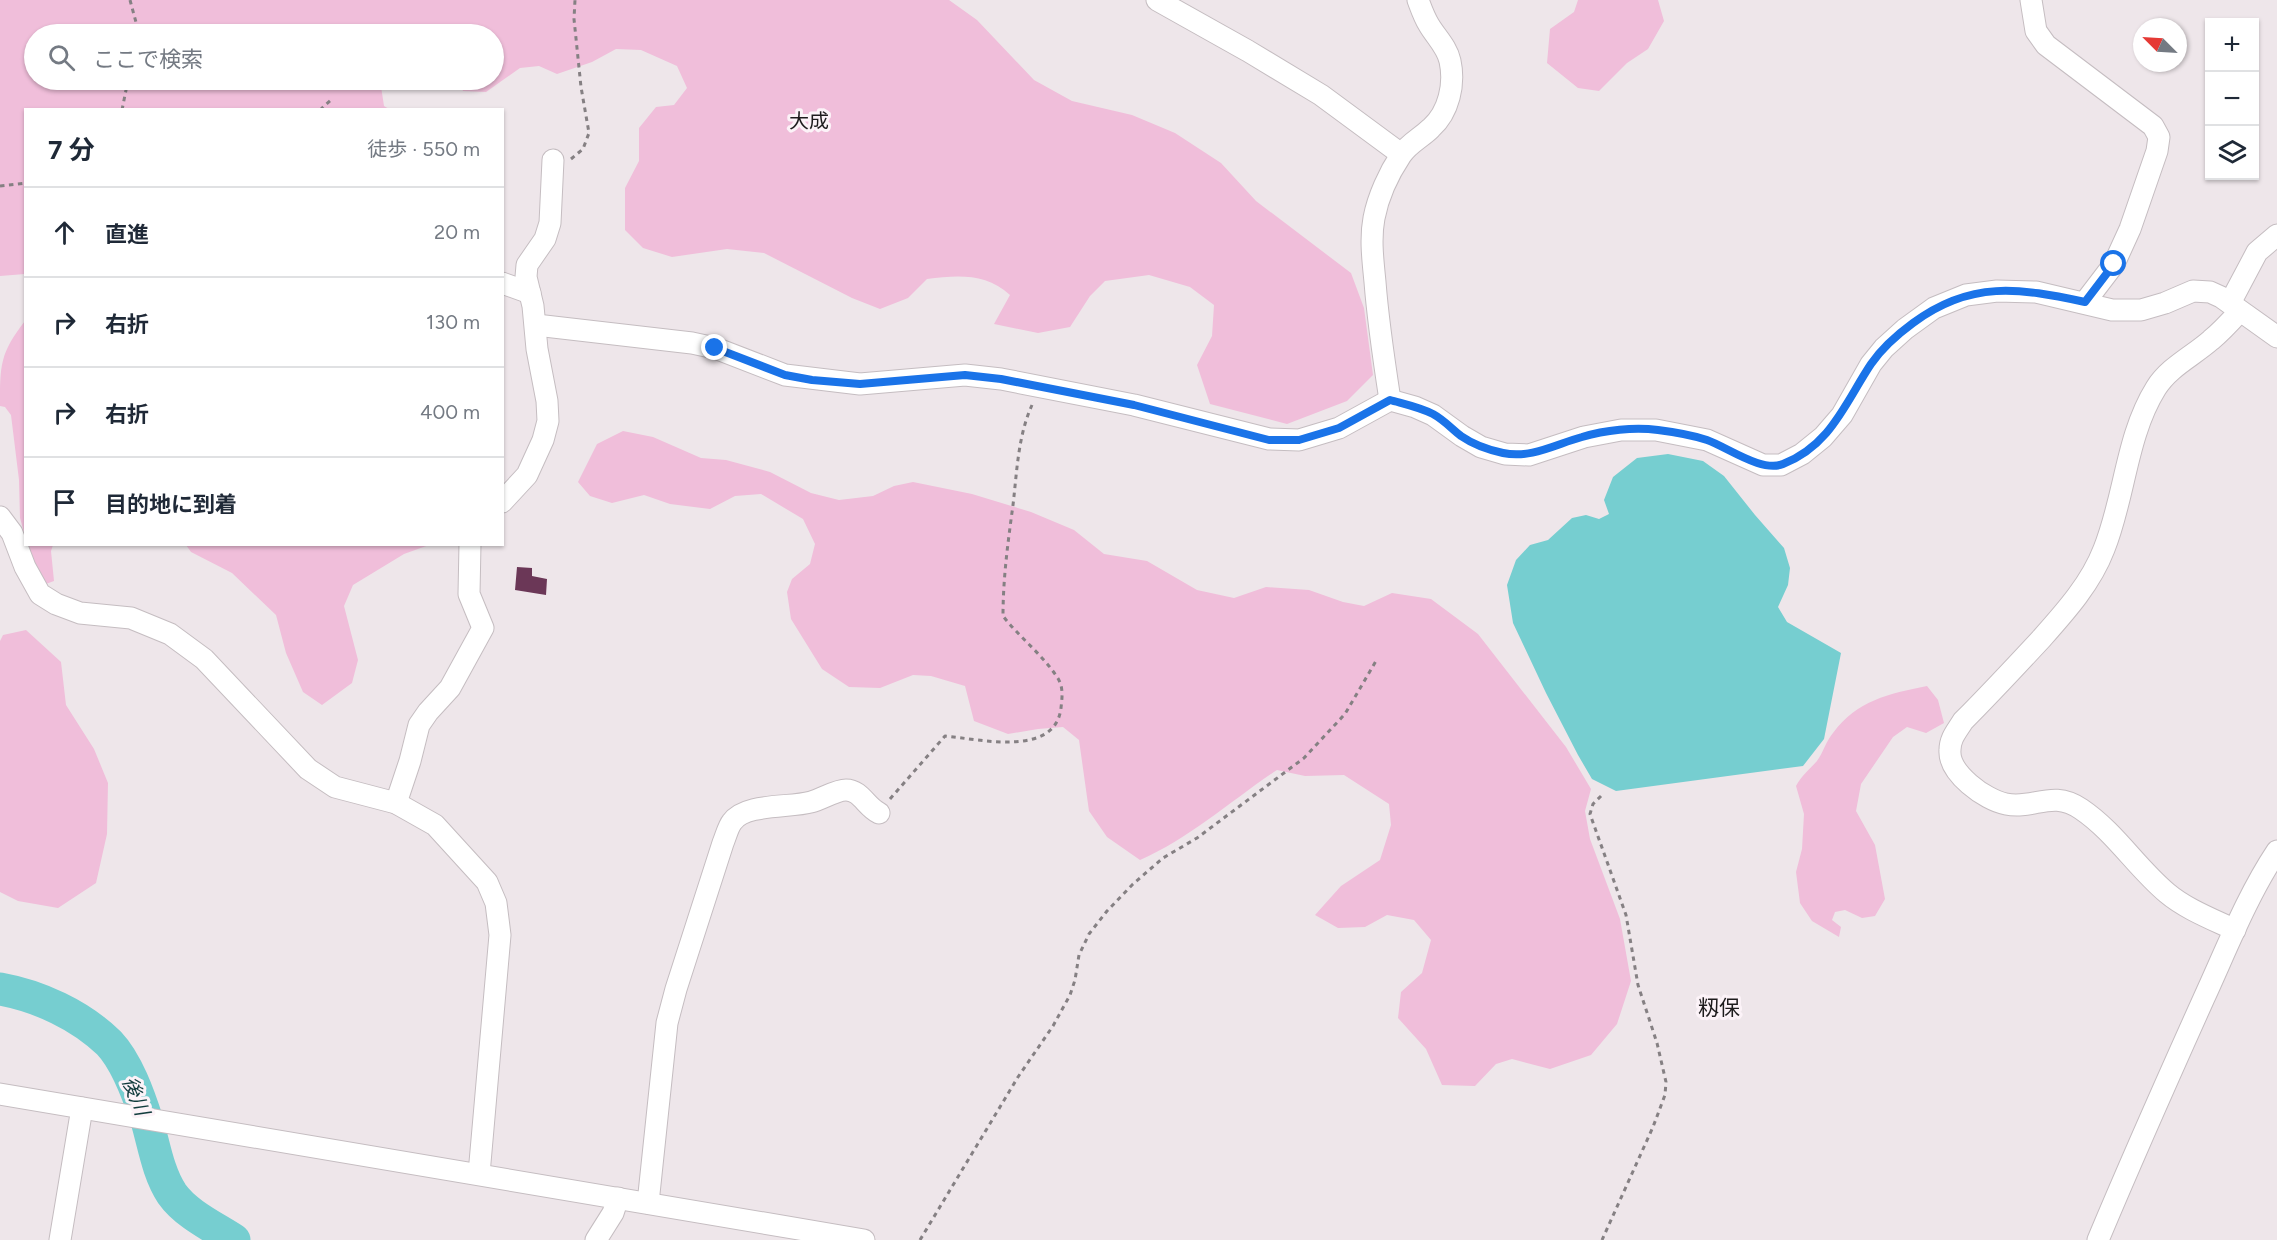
<!DOCTYPE html>
<html lang="ja">
<head>
<meta charset="utf-8">
<style>
	:root { --surface:#fff; --page:#f6f6f7; --text:#1f2937; --muted:#747a83; --line:#e0e1e3 }
	body { margin:0; font-family:Figtree,"Noto Sans JP",sans-serif; background:var(--page); color:var(--text) }
	.controls { position:absolute; right:18px; top:18px; display:grid; overflow:hidden; border-radius:0px; box-shadow:0 2px 4px #0004 }
	.controls button { width:54px; height:54px; display:grid; place-items:center; padding:0; border:0; border-bottom:2px solid var(--line); background:var(--surface); color:var(--text); font:30px sans-serif }
	.compass { position:absolute; left:2133px; top:18px; width:54px; height:54px; border-radius:50%; background:var(--surface); box-shadow:0 2px 4px #0004; rotate:294deg }
	.stop { position:absolute; width:18px; height:18px; margin:-14px; border:4px solid #1a73e8; border-radius:50%; background:#fff }
	.stop.end { background:#1a73e8; border-color:#fff; box-shadow:0 2px 6px #0008 }
	.list { margin:0; padding:0; list-style:none }
	h2 { display:flex; justify-content:space-between; align-items:center; height:78px; margin:0; padding:0 24px; font-size:26px }
	h2 small { font-size:20px; font-weight:400; color:var(--muted) }
	.list li { display:grid; grid-template-columns:39px 1fr auto; gap:18px; align-items:center; box-sizing:border-box; height:90px; padding:0 24px; border-top:2px solid var(--line) }
	.list b { display:block; font-size:22px; white-space:nowrap }
	.list em { font-size:20px; font-style:normal; color:var(--muted) }
	.icon { flex:none; width:33px; height:33px; fill:none; stroke:currentColor; stroke-width:2; stroke-linecap:round; stroke-linejoin:round }
	.map { position:relative; flex:none; width:2277px; height:1240px; overflow:hidden }
	.search { position:absolute; background:var(--surface); box-shadow:0 2px 4px #0004; left:24px; top:24px; width:480px; height:66px; display:flex; align-items:center; gap:15px; box-sizing:border-box; padding:0 21px; border-radius:33px; color:var(--muted); font-size:22px }
	.panel { position:absolute; background:var(--surface); box-shadow:0 2px 4px #0004; left:24px; top:108px; width:480px; height:438px; border-radius:0px }
	.map>svg:first-child { display:block }
</style>
</head>
<body>
<div class="map">
<svg width="2277" height="1240" viewBox="0 0 2277 1240">
	<rect width="100%" height="100%" fill="#eee6ea"/>
	<g fill="#f0beda">
		<path d="M0,0H949L977,20L1034,80L1072,101L1132,115L1175,133L1221,163L1256,201L1351,273L1364,308L1373,375L1347,401L1287,424L1210,404L1197,365L1212,336L1214,305L1190,287L1149,275L1105,281L1090,296L1070,327L1038,333L994,324L1010,295C986,273 958,275 927,279L908,298L880,309L852,298L764,253L727,249L672,257L643,248L625,230V188L639,161V128L656,107L674,105L687,88L677,66L641,50L616,49L592,62L557,74L539,66L520,68L486,92L463,91L459,80H494V34H34V80H380L384,106L389,109L26,110L25,274L0,276Z"/>
		<path d="M1578,0H1658L1664,21L1648,49L1627,63L1599,91L1578,88L1547,63L1550,29L1574,12Z"/>
		<path d="M25,321V536L20,518L19,480L11,415L5,407L0,406C0,365 0,353 25,321Z"/>
		<path d="M623,431L653,437L701,458L726,460L770,472L811,493L839,500L873,496L894,486L913,482L972,494L1031,512L1074,530L1104,554L1147,561L1197,590L1234,598L1266,587L1309,590L1343,602L1364,606L1392,593L1431,599L1478,634L1566,747L1591,789L1585,811L1590,839L1620,919L1631,981L1617,1024L1591,1055L1550,1069L1512,1059L1496,1064L1475,1086L1442,1085L1426,1049L1398,1018L1401,992L1422,973L1431,940L1414,920L1387,915L1365,927L1338,928L1315,915L1341,886L1380,860L1391,825L1389,804L1344,775L1305,776L1277,770C1232,800 1189,839 1140,860L1107,837L1089,811L1079,740L1063,727L1038,729L1008,734L974,721L965,686L931,676L913,675L880,688L849,687L822,669L791,619L787,592L792,579L810,564L815,544L803,519L761,494L735,496L710,509L670,504L644,495L612,503L590,496L578,482L597,444Z"/>
		<path d="M28,545H53L51,551L54,581L43,585Z"/>
		<path d="M186,545H429L404,554L353,585L344,606L358,660L352,683L322,705L303,692L286,653L276,615L232,573L191,552Z"/>
		<path d="M26,630L61,662L66,705L94,749L108,783L107,834L96,883L58,908L18,901L0,892V641L3,635Z"/>
		<path d="M1927,686L1938,700L1944,723L1926,733L1907,727L1893,737L1861,784L1856,811L1875,845L1885,899L1875,916L1862,918L1845,910L1835,912L1832,920L1841,927L1839,937L1812,921L1800,903L1796,872L1802,849L1804,814L1796,786C1802,775 1809,770 1817,761C1823,753 1826,741 1833,733C1858,700 1888,694 1927,686Z"/>
	</g>
	<path fill="#76ced0" d="M1668,454L1703,461L1724,476L1755,515L1784,548L1790,568L1788,585L1778,607L1787,622L1841,653L1824,739L1803,766L1616,791L1592,779L1578,755L1546,693L1513,623L1507,585L1516,560L1530,545L1548,540L1572,518L1586,515L1599,519L1609,514L1604,500L1613,477L1637,458Z"/>
	<g fill="none" stroke-linecap="round" stroke-linejoin="round">
		<path stroke="#76ced0" stroke-width="33" d="M0,989C39,996 80,1015 109,1043C127,1062 139,1096 147,1121C154,1145 158,1173 172,1194C186,1214 214,1227 234,1240"/>
	</g>
	<path fill="#6b3757" d="M517,567L532,568V576L547,579L546,595L515,590Z"/>
	<g fill="none" stroke-linecap="round" stroke-linejoin="round">
		<g stroke="#c5bdc1" stroke-width="23">
			<g id="street">
				<path d="M1157,0L1248,51L1321,95L1401,154"/>
				<path d="M2031,0L2036,31L2046,45L2153,126L2159,137L2157,151L2130,229L2114,264L2085,302"/>
				<path d="M502,283L530,293"/>
				<path d="M2230,303L2257,252L2277,235"/>
				<path d="M536,325L692,343L715,348L785,375L860,384L965,375L1001,379L1134,405L1269,439L1299,440L1339,428L1390,400L1415,407L1433,415L1462,436L1481,447L1505,454L1529,455L1584,437L1621,430H1656L1707,440L1763,465H1781L1802,454L1823,437L1842,415L1871,364L1884,348L1905,329L1934,308L1966,295L1997,291L2036,292L2112,310H2141L2165,303L2193,291L2210,292L2221,297L2277,337"/>
				<path d="M1390,400C1384,361 1378,322 1375,282C1373,261 1370,239 1374,218C1378,197 1389,173 1401,155C1409,143 1421,138 1431,128C1449,112 1455,84 1450,61C1447,47 1436,37 1429,25C1424,17 1421,8 1418,0"/>
				<path d="M502,502L527,475L543,440L548,421L547,401L537,349L533,306L526,277L527,265L545,239L550,223L553,160"/>
				<path d="M0,517L12,533L25,567L40,594L56,604L80,613L131,618L170,634L204,659L308,769L335,787L396,803L435,825L487,882L496,903L500,935L479,1174"/>
				<path d="M396,803L410,761L419,725L428,712L450,688L483,628L469,594L470,544"/>
				<path d="M2235,930C2212,919 2186,909 2167,893C2136,867 2115,832 2081,809C2052,789 2034,810 2006,804C1985,800 1948,773 1950,750C1950,738 1957,731 1963,721C1990,694 2016,666 2042,638C2066,611 2091,583 2104,549C2125,497 2126,436 2156,388C2169,367 2193,356 2211,340C2222,331 2231,321 2240,311"/>
				<path d="M0,1094L864,1240"/>
				<path d="M648,1203L667,1023L676,989L723,843C726,836 728,827 732,822C745,803 790,808 811,802C822,799 836,790 846,790C861,790 866,807 879,813"/>
				<path d="M60,1240L82,1108"/>
				<path d="M596,1240L613,1213L618,1198"/>
				<path d="M2098,1240C2132,1159 2168,1078 2204,998C2227,948 2247,896 2277,851"/>
			</g>
		</g>
		<g stroke="#858083" stroke-width="3" stroke-dasharray="4.5 4.5" stroke-linecap="butt">
			<path d="M130,0L137,26L136,34"/>
			<path d="M122,110L128,80"/>
			<path d="M320,110L332,99"/>
			<path d="M571,159L583,149L589,133L581,87L574,19L575,0"/>
			<path d="M0,186L26,183"/>
			<path d="M1601,796L1593,804L1590,814L1626,915L1638,985L1657,1043L1666,1082L1665,1095L1653,1127L1602,1240"/>
			<path d="M890,799L945,736C979,739 1055,758 1061,708C1062,698 1064,687 1057,677C1042,654 1019,637 1003,616C1003,578 1008,542 1013,505C1017,471 1018,436 1032,405"/>
			<path d="M920,1240L1018,1077L1053,1026L1070,995L1075,980L1079,955L1089,934L1107,911L1133,884L1163,858L1197,838L1304,758L1345,714L1376,661"/>
		</g>
		<use href="#street" stroke="#fff" stroke-width="21"/>
	</g>
	<g fill="none" stroke-linecap="round" stroke-linejoin="round">
		<path stroke="#1a73e8" stroke-width="8" d="M715,348L785,375L812,380L860,384L965,375L1001,379L1134,405L1269,440H1299L1339,428L1390,400C1404,404 1419,407 1433,414C1444,420 1452,429 1461,436C1474,445 1489,450 1503,453C1531,459 1556,444 1582,437C1605,430 1634,427 1658,430C1674,432 1692,435 1707,440C1727,447 1762,473 1783,464C1831,445 1845,403 1871,364C1882,348 1898,334 1913,323C1971,280 2019,288 2085,302L2114,264"/>
	</g>
	<g text-anchor="middle" dominant-baseline="central" stroke-width="6" stroke-linejoin="round" paint-order="stroke">
		<g font-size="20" fill="#1e1c1d" stroke="#fcf3f8">
			<text x="809" y="121">大成</text>
		</g>
		<g font-size="20" font-style="italic" fill="#113c3d" stroke="#fcf3f8">
			<text transform="translate(136 1096) rotate(68)">後川</text>
		</g>
		<g font-size="21" fill="#1e1c1d" stroke="#fcf3f8">
			<text x="1719" y="1007">籾保</text>
		</g>
	</g>
</svg>
<div class="controls">
<button>+</button>
<button>−</button>
<button><svg class="icon" aria-label="layers" viewBox="0 0 24 24"><path d="M12 4l9 5-9 5-9-5zM3 14l9 5 9-5"/></svg></button>
</div>
<svg class="compass" viewBox="-18 -18 36 36"><path d="M0-13l5 13h-10z" fill="#e53935"/><path d="M0 13l5-13h-10z" fill="#747a83"/></svg>
<div class="stop" style="left:2114px;top:264px"></div>
<div class="stop end" style="left:715px;top:348px"></div>
<div class="search"><svg class="icon" aria-label="search" viewBox="0 0 24 24"><circle cx="10" cy="10" r="6"/><path d="M15 15l6 6"/></svg>ここで検索</div>
<section class="panel">
<h2>7 分<small>徒歩 · 550 m</small></h2>
<ul class="list">
<li><svg class="icon" aria-label="ahead" viewBox="0 0 24 24"><path d="M12 20V5M6 11l6-6 6 6"/></svg><div><b>直進</b></div><em>20 m</em></li>
<li><svg class="icon" aria-label="right" viewBox="0 0 24 24"><path d="M7 20v-9h11M14 6l5 5-5 5"/></svg><div><b>右折</b></div><em>130 m</em></li>
<li><svg class="icon" aria-label="right" viewBox="0 0 24 24"><path d="M7 20v-9h11M14 6l5 5-5 5"/></svg><div><b>右折</b></div><em>400 m</em></li>
<li><svg class="icon" aria-label="arrive" viewBox="0 0 24 24"><path d="M6 21V4h12l-3 4 3 4H6"/></svg><div><b>目的地に到着</b></div></li>
</ul>
</section>
</div>
</body>
</html>
